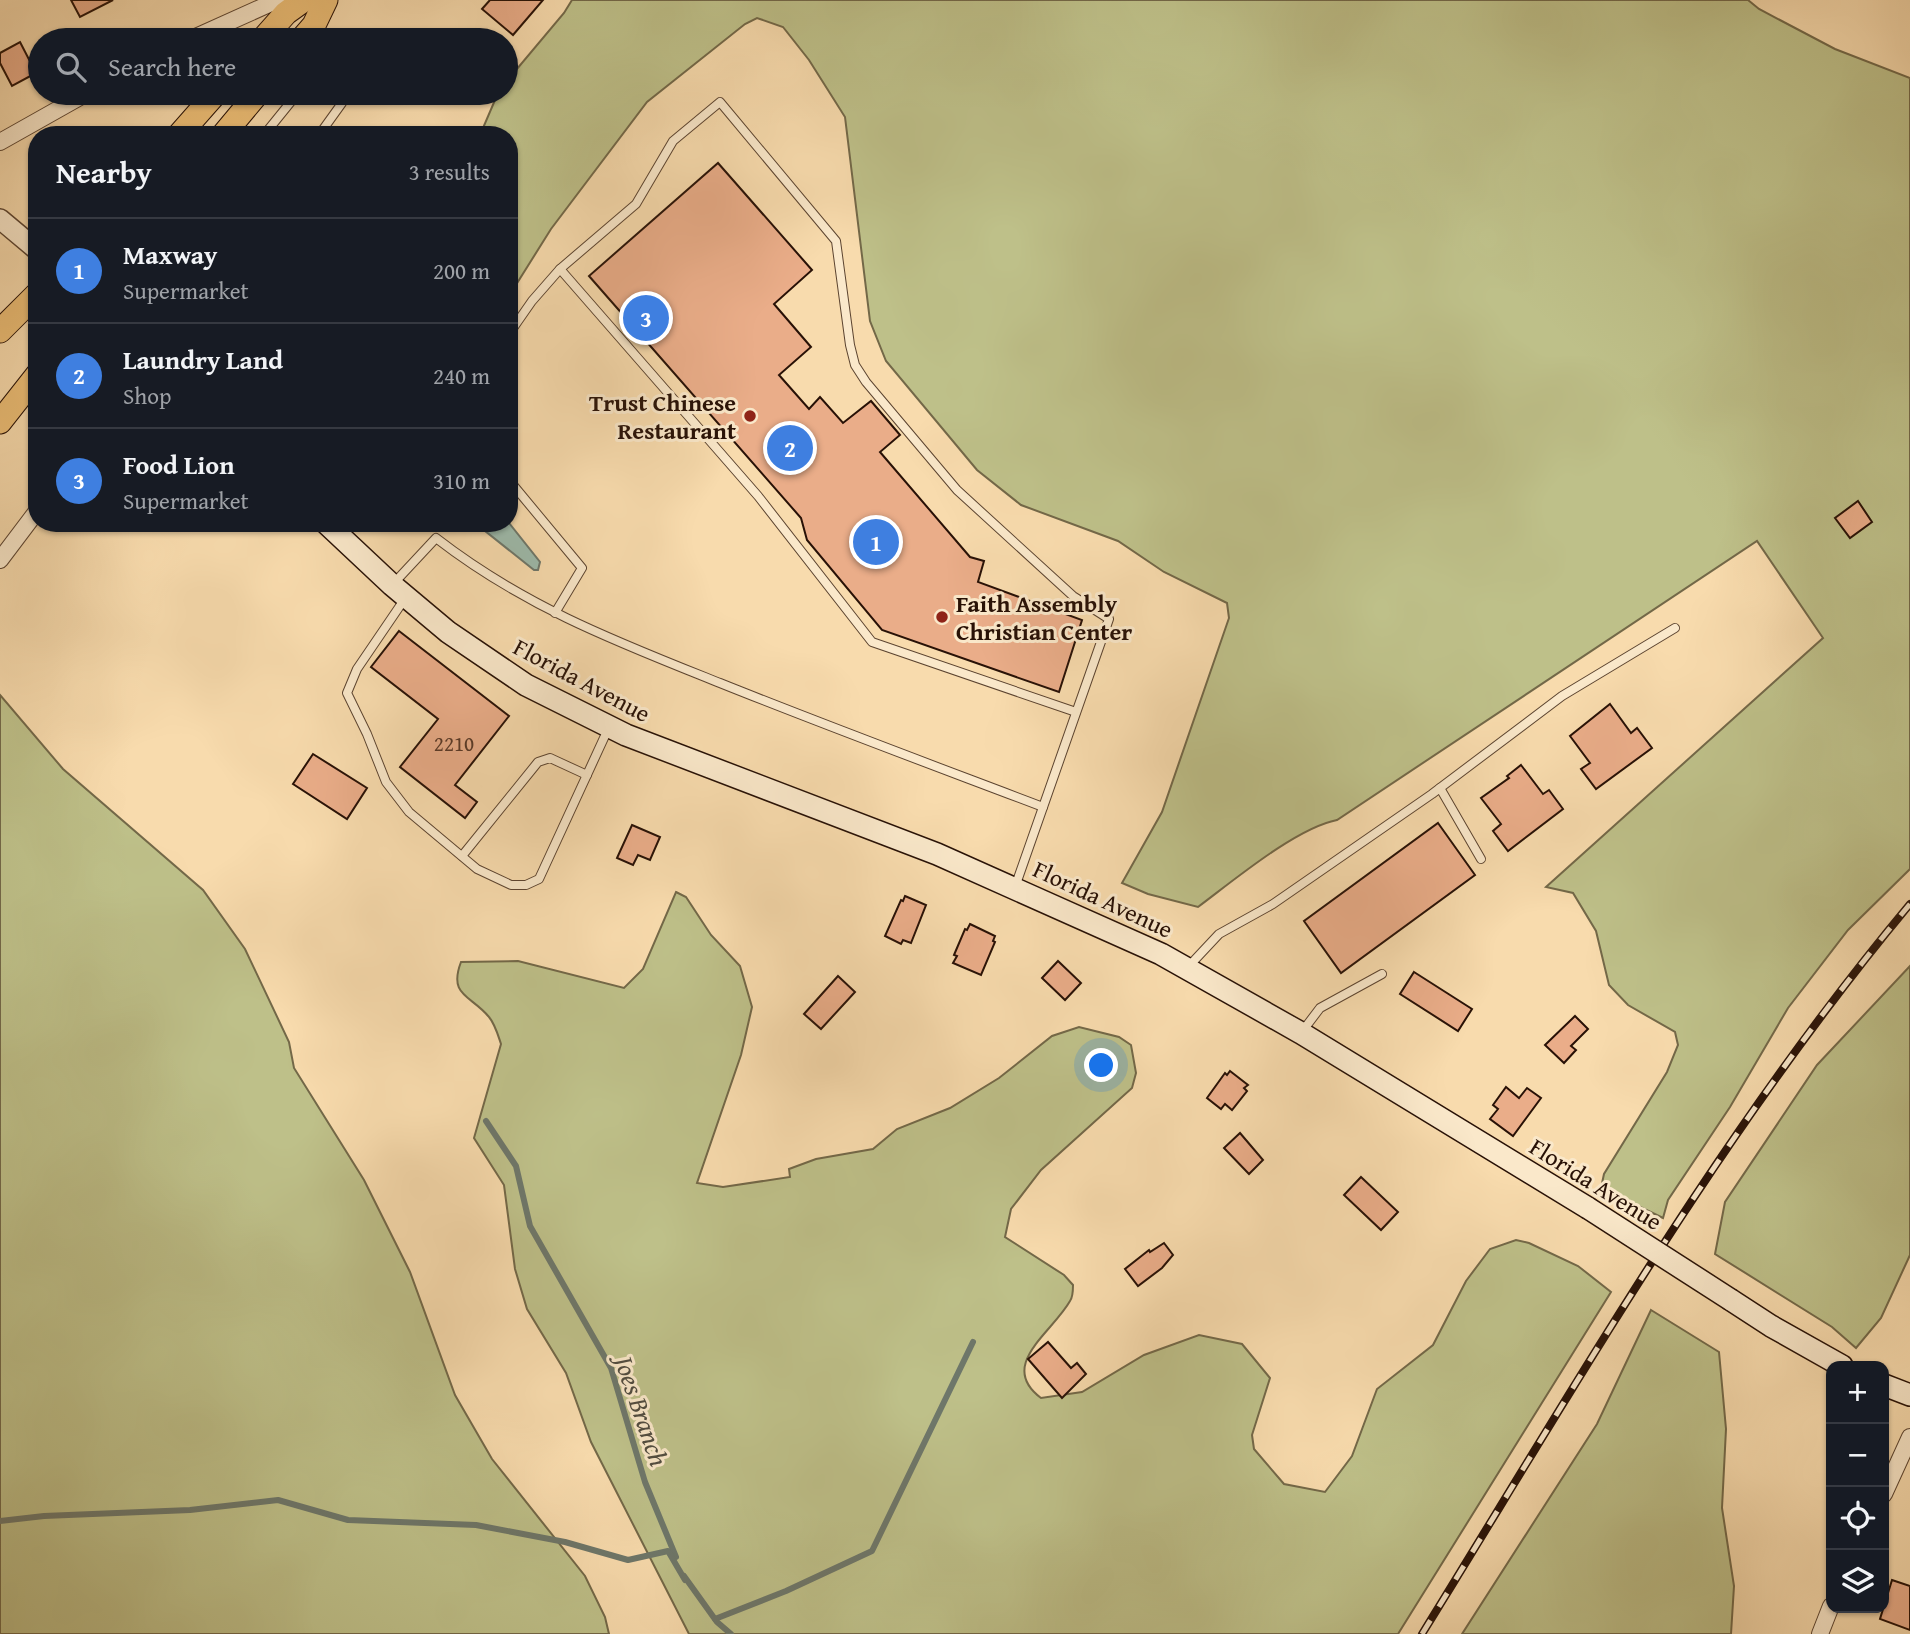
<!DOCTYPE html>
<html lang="en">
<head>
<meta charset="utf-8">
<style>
	:root { --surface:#171b24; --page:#242831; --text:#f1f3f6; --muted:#9ea1a6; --line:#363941; --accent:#c59692 }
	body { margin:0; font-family:"Gentium Book Plus",serif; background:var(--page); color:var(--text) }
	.controls { position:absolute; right:21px; bottom:21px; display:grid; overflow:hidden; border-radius:14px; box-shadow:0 2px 5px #0004 }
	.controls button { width:63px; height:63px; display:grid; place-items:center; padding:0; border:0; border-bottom:2px solid var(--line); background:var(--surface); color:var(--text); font:35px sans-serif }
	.you { position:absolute; left:1102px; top:1066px; width:24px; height:24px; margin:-18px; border:5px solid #fff; border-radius:50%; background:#1a73e8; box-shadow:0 0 0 10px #1a73e833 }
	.badge { display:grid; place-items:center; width:46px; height:46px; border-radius:50%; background:var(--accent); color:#fff; font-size:23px; font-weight:700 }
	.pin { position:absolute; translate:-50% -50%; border:4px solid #fff; box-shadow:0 2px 7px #0006 }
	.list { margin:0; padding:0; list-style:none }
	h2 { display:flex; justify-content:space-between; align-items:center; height:91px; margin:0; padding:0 28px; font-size:30px }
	h2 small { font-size:23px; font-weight:400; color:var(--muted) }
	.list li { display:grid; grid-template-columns:46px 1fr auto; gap:21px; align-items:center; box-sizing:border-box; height:105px; padding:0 28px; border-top:2px solid var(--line) }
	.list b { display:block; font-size:26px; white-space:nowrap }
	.list p { margin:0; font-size:23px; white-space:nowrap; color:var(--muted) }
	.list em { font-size:23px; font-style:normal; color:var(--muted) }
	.icon { flex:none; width:38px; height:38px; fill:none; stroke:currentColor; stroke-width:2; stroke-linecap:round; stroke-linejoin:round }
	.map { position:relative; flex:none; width:1910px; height:1634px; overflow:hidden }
	.search { position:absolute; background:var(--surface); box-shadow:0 2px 5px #0004; left:28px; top:28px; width:490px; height:77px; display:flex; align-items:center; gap:18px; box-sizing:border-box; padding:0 24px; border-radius:38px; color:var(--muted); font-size:26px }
	.panel { position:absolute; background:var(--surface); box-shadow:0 2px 5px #0004; left:28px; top:126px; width:490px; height:406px; border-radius:28px }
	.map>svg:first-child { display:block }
</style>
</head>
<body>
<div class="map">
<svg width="1910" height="1634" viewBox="0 0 1910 1634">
	<rect width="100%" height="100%" fill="#f8dbad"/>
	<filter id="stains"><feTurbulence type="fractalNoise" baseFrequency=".00286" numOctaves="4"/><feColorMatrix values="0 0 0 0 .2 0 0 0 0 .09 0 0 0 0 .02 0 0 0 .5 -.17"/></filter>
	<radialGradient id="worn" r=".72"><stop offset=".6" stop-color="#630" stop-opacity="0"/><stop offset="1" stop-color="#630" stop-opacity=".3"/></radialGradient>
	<g fill="#bec089" stroke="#736848" stroke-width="2">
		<path d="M572,0H1748L1759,9L1835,49L1910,78V869L1848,930L1788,1008L1730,1107L1668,1200L1663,1218L1601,1188L1604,1174L1667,1072L1678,1045L1675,1032L1628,1005L1609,985L1596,931L1573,893L1546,887L1823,638L1757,541L1337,820C1296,828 1233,881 1198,907L1148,894L1122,883L1162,812L1229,618L1227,603L1164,572L1118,541L1021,505L977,470L886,361L870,321L845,117L809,60L783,27L757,18L745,24L647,102L551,229L509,296V135H480L498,93H506V82L564,13Z"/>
		<path d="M0,695L63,769L203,890L245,949L289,1042L294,1068L364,1180L410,1272L455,1395L492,1459L585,1576L605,1617L609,1634H0Z"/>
		<path d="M676,892L686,897L711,935L740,966L752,1007L741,1055L697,1183L723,1187L790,1177L789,1169L816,1159L873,1149L897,1129L950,1108L999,1078L1052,1036L1079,1027L1119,1037L1131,1045L1136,1073L1132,1088L1041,1170L1011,1209L1005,1237L1064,1275L1073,1285C1073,1291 1073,1297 1070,1301C1052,1333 997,1365 1041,1398L1082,1392L1144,1355L1199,1335L1242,1344L1270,1378L1252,1435L1254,1449L1284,1484L1325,1492L1352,1456L1377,1389L1433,1345L1466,1281L1490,1249L1516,1240L1529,1243L1578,1266L1611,1292L1398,1634H689L591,1442L566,1373L527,1309L515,1269L504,1185L474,1138L501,1044C498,1035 495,1024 489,1017C471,995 448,996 461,962L518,961L624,988L643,969Z"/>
		<path d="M1910,966V1255L1881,1318L1856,1348L1832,1327L1715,1254L1725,1202L1817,1065Z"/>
		<path d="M1651,1310L1719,1352L1726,1429L1722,1508L1734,1586L1731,1634H1462L1597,1424Z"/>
	</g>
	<path fill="#9dbbac" stroke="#6e776a" stroke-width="2" d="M475,523H509L540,562L538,570H534Z"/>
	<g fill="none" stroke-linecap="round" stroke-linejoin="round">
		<g stroke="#6e776a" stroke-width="6">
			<path d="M486,1121L516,1166L530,1226L611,1368L645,1482L676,1557"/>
			<path d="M0,1521L44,1516L190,1510L278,1500L348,1520L476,1525L565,1542L628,1560L668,1551L685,1580"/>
			<path d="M684,1576L717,1622L731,1634"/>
			<path d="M715,1619L786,1591L872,1551L973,1342"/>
		</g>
	</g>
	<g fill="#eaad89" stroke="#281106" stroke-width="2">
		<path d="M71,0H113L80,17Z"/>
		<path d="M490,0H543L513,35L482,9Z"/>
		<path d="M20,42L36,73L12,86L0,63V53Z"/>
		<path d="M718,163L812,270L774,304L811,347L779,375L809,409L820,397L843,423L871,401L900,435L880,452L970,557L984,561L978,582L1082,620L1059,692L882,630L807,540L801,518L589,276Z"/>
		<path d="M1858,501L1872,522L1850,538L1835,518Z"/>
		<path d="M399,631L509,716L455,785L477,802L465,818L400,767L438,719L371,667Z"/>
		<path d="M1610,704L1631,733L1637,728L1652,748L1596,789L1581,769L1590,763L1570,736Z"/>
		<path d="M313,754L367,788L347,819L293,784Z"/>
		<path d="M1521,765L1543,794L1549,790L1563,809L1508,851L1493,831L1501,824L1481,798L1509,778L1507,776Z"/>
		<path d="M1438,823L1475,875L1341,973L1304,921Z"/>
		<path d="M632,825L660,837L650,860L638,855L633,865L617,858Z"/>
		<path d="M905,896L926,905L911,943L903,940L901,944L885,936L901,900L903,901Z"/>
		<path d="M970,924L995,936L993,941L995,942L981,975L953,963L957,956L954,955L965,929L967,930Z"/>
		<path d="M1058,961L1081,983L1065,1000L1042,978Z"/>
		<path d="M1414,972L1472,1009L1458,1031L1400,994Z"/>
		<path d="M838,976L855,992L821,1029L804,1014Z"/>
		<path d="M1575,1016L1588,1029L1571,1046L1576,1050L1564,1063L1545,1045Z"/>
		<path d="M1230,1071L1248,1085L1244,1088L1247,1091L1232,1110L1225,1104L1221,1109L1207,1098L1225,1073L1227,1075Z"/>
		<path d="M1506,1087L1519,1098L1527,1088L1541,1098L1513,1136L1490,1119L1498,1109L1493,1105Z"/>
		<path d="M1240,1133L1263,1160L1249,1174L1224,1148Z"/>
		<path d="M1361,1177L1398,1212L1381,1230L1344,1195Z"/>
		<path d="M1164,1243L1173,1255L1162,1268L1138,1286L1125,1269L1149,1250L1150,1252Z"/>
		<path d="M1048,1342L1071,1368L1077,1363L1086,1374L1062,1398L1028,1359Z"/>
		<path d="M1892,1580L1910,1586V1630L1880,1619Z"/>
	</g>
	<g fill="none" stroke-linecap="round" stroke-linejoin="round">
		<g stroke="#5c4430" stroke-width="10">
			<g id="service">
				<path d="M316,28L329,40"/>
				<path d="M264,135L298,93"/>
				<path d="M319,135L342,103L343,93"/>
				<path d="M560,269L636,204L673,141L720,102L836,241L850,345L855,365L866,382L957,490L1073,596L1109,619L1015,887"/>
				<path d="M509,334L532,301L560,269L758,496L872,642L1076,712"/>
				<path d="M509,480L582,568L555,613"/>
				<path d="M394,583L436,538C525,607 617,642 720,683C827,726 935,766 1043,807"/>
				<path d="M406,597L357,669L347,693L367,734L386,782L409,812L477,869L511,885H526L539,879L609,727"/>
				<path d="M1440,788L1481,859"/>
				<path d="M462,856L538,762L550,758L587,775"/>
				<path d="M1189,966L1219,934L1273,904L1432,794L1562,696L1675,628"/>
				<path d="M1301,1033L1320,1008L1382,974"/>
			</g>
		</g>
		<g stroke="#5c4430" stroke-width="18">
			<g id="minor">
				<path d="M189,40L278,0"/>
				<path d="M0,142L87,93"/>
				<path d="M0,560L37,511"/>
				<path d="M1884,1494L1910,1437"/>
				<path d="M1820,1634L1831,1606"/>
			</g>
		</g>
		<g stroke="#5c4430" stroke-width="22">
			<path id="tertiary" d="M0,219L37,250"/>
		</g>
		<g stroke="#281106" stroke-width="24">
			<g id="secondary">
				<path d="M326,523L392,585L448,632L526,685L626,735L937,854L1161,954L1301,1033L1588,1208"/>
				<path d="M1731,1300L1771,1326L1842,1366"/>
				<path d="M1884,1385L1910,1395"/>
			</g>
		</g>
		<g stroke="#281106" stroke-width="25">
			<g id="primary">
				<path d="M262,40L286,13L304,0"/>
				<path d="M301,40L314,25L326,0"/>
				<path d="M179,135L216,93"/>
				<path d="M223,135L258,93"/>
				<path d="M0,331L37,294"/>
				<path d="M0,422L37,375"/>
			</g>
		</g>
		<use href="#service" stroke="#fae8ca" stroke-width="8"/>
		<use href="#minor" stroke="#fae8ca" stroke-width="16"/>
		<use href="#tertiary" stroke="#fae8ca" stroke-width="19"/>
		<use href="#secondary" stroke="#fae8ca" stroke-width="21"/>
		<use href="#primary" stroke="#ecbe76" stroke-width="23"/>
		<g stroke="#281106" stroke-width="8">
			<path id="rail" d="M1422,1634C1576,1385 1722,1129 1910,904"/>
		</g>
		<use href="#rail" stroke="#fae8ca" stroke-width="5" stroke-dasharray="16" stroke-linecap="butt"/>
		<g stroke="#281106" stroke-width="24" stroke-linecap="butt">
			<path id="secondary-bridge" d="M1588,1208L1731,1300"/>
		</g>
		<use href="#secondary-bridge" stroke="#fae8ca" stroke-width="21"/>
	</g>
	<g fill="#8f2418" stroke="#fae8ca" stroke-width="2.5">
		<circle cx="750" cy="416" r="7"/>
		<circle cx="942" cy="617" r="7"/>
	</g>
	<g text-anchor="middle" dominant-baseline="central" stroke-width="6" stroke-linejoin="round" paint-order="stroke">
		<g font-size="21" fill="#583827">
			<text x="454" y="743">2210</text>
		</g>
		<g font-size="24" font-weight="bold" fill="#281106" stroke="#fae8ca" text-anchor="end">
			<text x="736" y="402">Trust Chinese<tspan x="736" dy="28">Restaurant</tspan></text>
			<text x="956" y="603" text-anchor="start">Faith Assembly<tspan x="956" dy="28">Christian Center</tspan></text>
		</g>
		<g font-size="24" fill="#281106" stroke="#fae8ca">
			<text transform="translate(582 680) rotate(28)">Florida Avenue</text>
			<text transform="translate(1103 899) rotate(25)">Florida Avenue</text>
			<text transform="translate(1596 1184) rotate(32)">Florida Avenue</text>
		</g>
		<g font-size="26" font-style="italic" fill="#514c40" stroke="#fae8ca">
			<text transform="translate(642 1411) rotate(71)">Joes Branch</text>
		</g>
	</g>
	<rect width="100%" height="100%" filter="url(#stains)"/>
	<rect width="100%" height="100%" fill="url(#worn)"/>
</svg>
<div class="controls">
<button>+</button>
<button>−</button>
<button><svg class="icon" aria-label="locate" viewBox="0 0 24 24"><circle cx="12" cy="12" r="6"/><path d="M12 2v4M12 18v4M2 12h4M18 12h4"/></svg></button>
<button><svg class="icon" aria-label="layers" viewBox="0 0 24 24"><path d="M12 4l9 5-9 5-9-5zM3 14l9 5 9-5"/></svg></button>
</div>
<div class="you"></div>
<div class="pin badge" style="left:876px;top:542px;background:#3f7fe0">1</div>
<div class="pin badge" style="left:790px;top:448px;background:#3f7fe0">2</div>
<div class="pin badge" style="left:646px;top:318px;background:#3f7fe0">3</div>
<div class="search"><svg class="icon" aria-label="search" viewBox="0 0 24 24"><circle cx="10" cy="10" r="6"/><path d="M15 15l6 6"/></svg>Search here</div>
<section class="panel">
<h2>Nearby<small>3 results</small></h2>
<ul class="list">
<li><span class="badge" style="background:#3f7fe0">1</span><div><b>Maxway</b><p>Supermarket</p></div><em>200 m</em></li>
<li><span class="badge" style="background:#3f7fe0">2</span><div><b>Laundry Land</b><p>Shop</p></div><em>240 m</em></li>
<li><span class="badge" style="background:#3f7fe0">3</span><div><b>Food Lion</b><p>Supermarket</p></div><em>310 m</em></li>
</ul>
</section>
</div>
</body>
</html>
